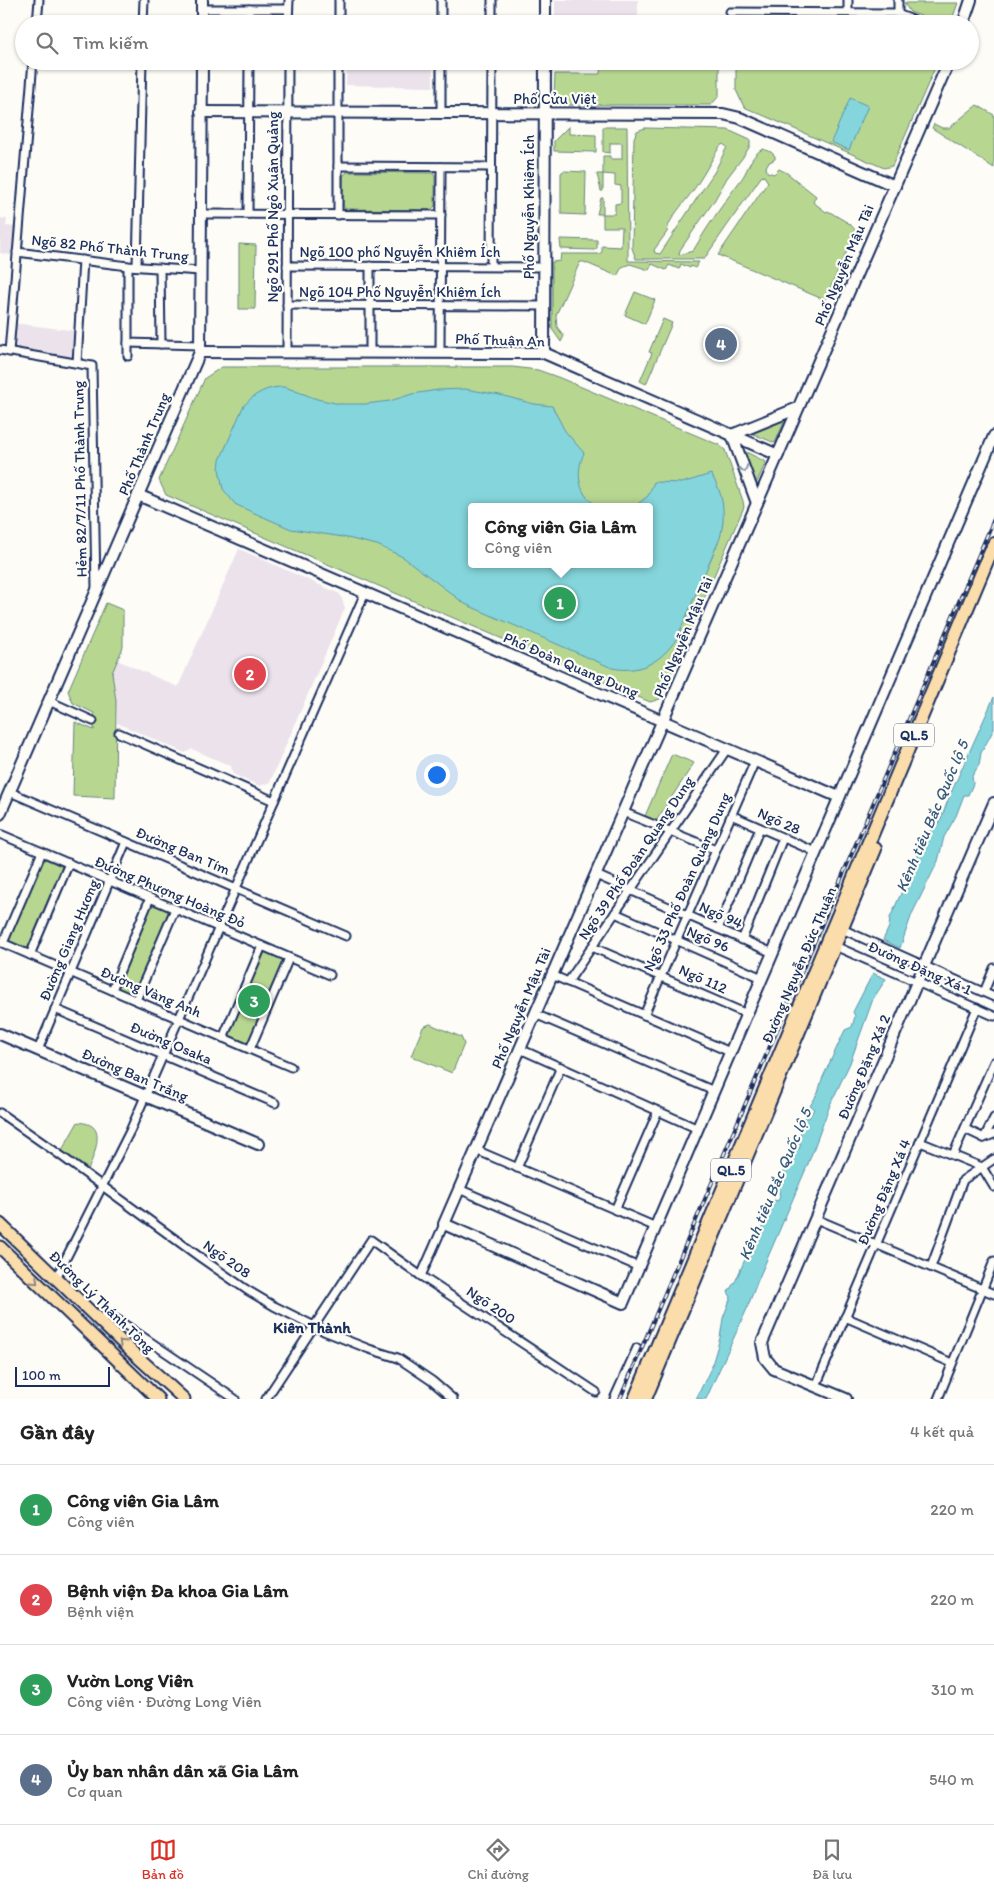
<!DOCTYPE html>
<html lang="vi">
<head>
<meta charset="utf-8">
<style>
	:root { --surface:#fff; --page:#f2f2f2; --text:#222; --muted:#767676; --line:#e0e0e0; --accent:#d93025 }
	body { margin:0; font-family:Itim,sans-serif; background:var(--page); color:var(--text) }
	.scale { position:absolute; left:15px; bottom:12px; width:95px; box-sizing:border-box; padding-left:5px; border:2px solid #1b2f5e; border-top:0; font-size:14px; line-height:18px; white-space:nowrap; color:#1b2f5e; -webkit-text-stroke:4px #fdfcf7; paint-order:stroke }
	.you { position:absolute; left:436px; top:774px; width:18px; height:18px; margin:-12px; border:4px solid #fff; border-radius:50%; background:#1a73e8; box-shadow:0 0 0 8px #1a73e833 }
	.badge { display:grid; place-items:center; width:32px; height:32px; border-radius:50%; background:var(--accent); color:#fff; font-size:16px; font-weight:700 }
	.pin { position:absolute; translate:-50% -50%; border:2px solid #fff; box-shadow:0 1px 5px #0006 }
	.popup { position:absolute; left:468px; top:503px; width:185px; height:65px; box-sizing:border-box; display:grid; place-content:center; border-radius:5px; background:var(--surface); filter:drop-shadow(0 1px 4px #0005); font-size:16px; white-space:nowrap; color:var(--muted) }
	.popup b { font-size:19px; color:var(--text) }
	.popup::after { content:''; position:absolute; left:50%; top:100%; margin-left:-10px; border:10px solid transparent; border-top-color:var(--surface) }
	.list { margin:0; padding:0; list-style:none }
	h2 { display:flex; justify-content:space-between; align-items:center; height:65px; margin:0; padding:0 20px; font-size:21px }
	h2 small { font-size:16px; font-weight:400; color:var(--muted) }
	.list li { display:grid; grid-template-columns:32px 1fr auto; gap:15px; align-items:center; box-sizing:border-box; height:90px; padding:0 20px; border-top:1px solid var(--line) }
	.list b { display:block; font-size:19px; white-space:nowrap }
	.list p { margin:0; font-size:16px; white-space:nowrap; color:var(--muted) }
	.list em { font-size:16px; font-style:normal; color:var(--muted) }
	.icon { flex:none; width:28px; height:28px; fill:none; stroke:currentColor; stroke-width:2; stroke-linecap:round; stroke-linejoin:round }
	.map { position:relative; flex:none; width:994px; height:1399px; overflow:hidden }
	.search { position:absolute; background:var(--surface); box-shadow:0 1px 4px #0004; left:15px; right:15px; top:15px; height:55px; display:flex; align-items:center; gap:12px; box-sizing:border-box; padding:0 18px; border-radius:28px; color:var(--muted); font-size:19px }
	.sheet { height:425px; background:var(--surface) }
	nav { display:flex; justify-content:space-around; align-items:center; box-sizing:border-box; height:70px; border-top:1px solid var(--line); background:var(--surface); font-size:14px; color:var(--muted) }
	nav a { display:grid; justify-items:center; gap:2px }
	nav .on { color:var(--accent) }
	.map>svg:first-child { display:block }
</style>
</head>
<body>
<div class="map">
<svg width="994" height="1399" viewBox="0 0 994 1399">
	<rect width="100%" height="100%" fill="#fdfcf7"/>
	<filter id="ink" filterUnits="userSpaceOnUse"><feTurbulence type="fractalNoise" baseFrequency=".02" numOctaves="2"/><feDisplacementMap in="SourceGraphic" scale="10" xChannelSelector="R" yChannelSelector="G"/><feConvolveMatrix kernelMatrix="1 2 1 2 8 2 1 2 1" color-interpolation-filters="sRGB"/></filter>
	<g filter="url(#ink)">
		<g fill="#ebe2ec">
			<rect x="555" y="0" width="83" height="24"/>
			<path d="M347,61H433V87L346,85Z"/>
			<path d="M0,218L7,219L6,226L15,227L11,255L0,253Z"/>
			<path d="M13,323L77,331L75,356L72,358L13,347Z"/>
			<path d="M239,549L340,594L345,608L270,782L260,786L233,774L231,766L192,749L185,753L117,723L116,701L112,672L117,660L178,687Z"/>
		</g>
		<g fill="#b7d791" stroke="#698378" fill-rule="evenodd">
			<path d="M904,3H958L951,22L943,24L910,12Z"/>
			<path d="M889,19L905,24H738L746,20Z"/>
			<path d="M601,61H719V96L711,105H562L554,96L555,74H600Z"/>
			<path d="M736,61H938L892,166L884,168L744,107L736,90Z"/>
			<path d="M977,105L994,115V168L932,128L934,124L942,128H949Z"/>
			<path d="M569,126V134L596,135V152L554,151V141Z"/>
			<path d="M603,127H627L628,261L699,262L695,268L691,266L690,268L681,264L679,269L669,265L666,270L652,264L649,270L630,264L622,267L617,276L584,262H580L556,315L557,327L564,336L561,342L552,329V262L560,261L561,254H599L602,252V246L621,247L622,227H603V214H597L601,198H603V214H615V204L621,203V186L615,185V175L603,174V191H601L597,174H603V156H610V159H622V143H610V153L603,152Z"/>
			<path d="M645,128L728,130L750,140V146L743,157L727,178L714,201L680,250L679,255L693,251C708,225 725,201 743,177C749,167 752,154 763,149L771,152L775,156V159L768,163L766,167L767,172L774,174L779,169L787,173L816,196L813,202L826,212L828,211L850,224L856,231L825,300L718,255L768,182L764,176L761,177L704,259H636L632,248L634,138L637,131ZM723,144L727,147L715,171L662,251L660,254L655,253L654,250L667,232C667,219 691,196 698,183C706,171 712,159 720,146Z"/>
			<path d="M563,171L586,172L585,215L561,214V173Z"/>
			<path d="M347,172L433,173L435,177V206L431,210L345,209L343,205V176Z"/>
			<path d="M560,239L597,240V248L595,250L561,249Z"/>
			<path d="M239,244L256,245L255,309H239Z"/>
			<path d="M635,292L655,300L645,324L625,315Z"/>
			<path d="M663,319L672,323L646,384L640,381L652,353L649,352Z"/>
			<path d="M222,367H512L538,370L560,378L719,445L725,450L743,501L744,507L660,699L650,702L166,495L159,480L205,378ZM471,507H649V564H471Z"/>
			<path d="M785,420L775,443L751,433Z"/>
			<path d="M744,451L766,462L756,484Z"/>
			<path d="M106,603L123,610V647L112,673L116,701L115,798L73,796L75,722L94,730V713L73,703L68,691Z"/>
			<path d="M672,754L694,763L656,821L645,816Z"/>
			<path d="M43,858L63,867L29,949L8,940Z"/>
			<path d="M150,898L175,909L136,1000L112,990Z"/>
			<path d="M262,946L289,958L250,1049L222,1037Z"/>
			<path d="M430,1024L461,1037L464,1044L452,1073L411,1056L423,1027Z"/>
			<path d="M78,1122C83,1123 89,1123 93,1127C103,1135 92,1160 88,1170L61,1152Z"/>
		</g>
		<g fill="#85d6dc" stroke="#5b93aa">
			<path d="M850,98L868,106L849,150L831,142Z"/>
			<path d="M285,387L317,399L340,404H365L390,401L412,394L438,390L465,389L500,395L534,404L552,406L565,431L584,453C575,473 578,497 600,507H471V564H649V507H634L648,496L654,482L682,483L711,474C724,495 726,514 720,538L677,638C662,661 641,674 612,668L465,604L403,557L377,545L343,537L291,529L243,508L235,504L223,489L219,469L220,460L243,407C253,394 268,386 285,387Z"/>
			<path d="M994,697V729L981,753L979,765L972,776L973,784L968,795H964L956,816L944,837L938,861L912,914L900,948L883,940L889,927L890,918L928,833L939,824L950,795Z"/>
			<path d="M873,973L886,979L873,999L850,1063L830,1105L808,1164L758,1280L746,1311L706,1399H696L711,1368L720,1338L723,1318L731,1297L728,1292L736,1280L750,1248L768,1219L774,1200L778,1201L780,1196L777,1183L795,1148L799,1149L801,1144L798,1142L805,1117L809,1118L814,1109L810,1106L818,1093L822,1079L845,1030L852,1027L855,1016L853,1012Z"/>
		</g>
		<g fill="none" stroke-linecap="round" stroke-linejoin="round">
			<g stroke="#1b2f5e" stroke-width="11">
				<g id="street">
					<path d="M202,9H288"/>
					<path d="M730,12L895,13L923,24"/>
					<path d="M848,12V0"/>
					<path d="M898,13V0"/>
					<path d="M37,24L39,0"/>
					<path d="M143,24L144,0"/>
					<path d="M249,24V9"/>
					<path d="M288,24L289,0"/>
					<path d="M339,24V0"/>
					<path d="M441,24V0"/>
					<path d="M492,24V0"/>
					<path d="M441,113V61"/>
					<path d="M338,166L491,167"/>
					<path d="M201,214L441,215"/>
					<path d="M248,214L249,61"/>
					<path d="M338,215V61"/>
					<path d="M17,252L128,266L200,271"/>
					<path d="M128,266V356"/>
					<path d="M137,266L142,61"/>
					<path d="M287,266L544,267"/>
					<path d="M491,266L492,61"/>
					<path d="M160,268L161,344"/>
					<path d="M287,305L544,306"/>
					<path d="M128,343L200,345"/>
					<path d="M0,350L92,366L96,588"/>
					<path d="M9,352L33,61"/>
					<path d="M287,352L288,61"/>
					<path d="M370,352V266"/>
					<path d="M440,353L441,167"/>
					<path d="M77,363L83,260"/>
					<path d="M49,701L93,721"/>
					<path d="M119,733L274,801"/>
					<path d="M10,792L346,936"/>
					<path d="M623,812L716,850"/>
					<path d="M731,815L816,852"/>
					<path d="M0,834L330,975"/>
					<path d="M596,875L773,953"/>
					<path d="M615,913L762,978"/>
					<path d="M718,929L760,828"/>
					<path d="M842,929L994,997"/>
					<path d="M742,940L783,838"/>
					<path d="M0,942L291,1067"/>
					<path d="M3,943L42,852"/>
					<path d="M835,946L994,1016"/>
					<path d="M592,947L747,1014"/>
					<path d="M30,955L69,863"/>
					<path d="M552,975L730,1052"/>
					<path d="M568,982L727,749"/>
					<path d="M112,990L150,898"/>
					<path d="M984,992L994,968"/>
					<path d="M136,1000L175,909"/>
					<path d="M55,1009L275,1103"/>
					<path d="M535,1014L714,1091"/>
					<path d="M644,1015L755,761"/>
					<path d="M223,1038L262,946"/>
					<path d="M250,1049L289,958"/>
					<path d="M520,1049L698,1129"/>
					<path d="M38,1050L126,842"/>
					<path d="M0,1113L53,1150L201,1258L247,1290L274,1306L326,1332L369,1349L398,1358L432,1381L453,1399"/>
					<path d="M994,1118L984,1138L994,1134"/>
					<path d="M965,1129L984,1138"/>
					<path d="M920,1142L982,1167L994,1187"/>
					<path d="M476,1150L656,1227"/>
					<path d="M953,1155L994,1062"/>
					<path d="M517,1168L561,1067"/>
					<path d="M459,1189L639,1267"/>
					<path d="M615,1210L658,1111"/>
					<path d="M816,1219L994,1294"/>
					<path d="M931,1267L963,1180L994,1159"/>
					<path d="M421,1276L444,1224"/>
					<path d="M56,1278L130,1131L365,593"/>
					<path d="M845,1317L952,1363"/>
					<path d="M98,1319L109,1316L118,1320L235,1399"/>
					<path d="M816,1386L977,1008"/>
					<path d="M266,1399L371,1240L421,1276L596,1392"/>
					<path d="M614,1399L637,1348"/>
					<path d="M938,1399L994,1261"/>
				</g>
			</g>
			<g stroke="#1b2f5e" stroke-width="14">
				<g id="secondary">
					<path d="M202,24V0"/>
					<path d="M545,24V0"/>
					<path d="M963,24L971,0"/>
					<path d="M949,61L444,1224L623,1303L994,436"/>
					<path d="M201,112L723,114L740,118L895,186"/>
					<path d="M200,352L544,353L778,455"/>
					<path d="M544,353L545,61"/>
					<path d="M732,435L757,503"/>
					<path d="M732,435L798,408"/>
					<path d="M138,495L839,797"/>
					<path d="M0,814L200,352L202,61"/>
					<path d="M0,1034L258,1144"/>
					<path d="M846,1399L774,1369L765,1358L762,1343L994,803"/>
				</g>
			</g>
			<g stroke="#1b2f5e" stroke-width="15">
				<g id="primary">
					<path d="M0,1224L131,1351L184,1399"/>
					<path d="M0,1247L158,1399"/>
				</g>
			</g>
			<g stroke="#1b2f5e" stroke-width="16">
				<g id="highway">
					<path d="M635,1399L994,544"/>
					<path d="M645,1399L875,849"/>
				</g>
			</g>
			<use href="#street" stroke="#fdfcf7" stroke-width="7"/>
			<use href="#secondary" stroke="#fdfcf7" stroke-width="10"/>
			<use href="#primary" stroke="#fbddab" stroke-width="11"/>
			<use href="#highway" stroke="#fbddab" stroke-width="12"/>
			<g stroke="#1b2f5e" stroke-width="4">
				<path id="rail" d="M620,1399L994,519"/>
			</g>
			<use href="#rail" stroke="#fdfcf7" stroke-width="2" stroke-dasharray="5.5" stroke-linecap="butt"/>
		</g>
		<defs><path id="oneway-chevron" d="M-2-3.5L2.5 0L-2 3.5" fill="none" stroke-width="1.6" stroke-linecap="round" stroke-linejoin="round" transform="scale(1.25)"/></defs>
		<use stroke="#8c96aa" href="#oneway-chevron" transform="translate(744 469) rotate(70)"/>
		<g stroke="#8b8684">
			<use href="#oneway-chevron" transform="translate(35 1281) rotate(44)"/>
			<use href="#oneway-chevron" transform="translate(122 1343) rotate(-136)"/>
		</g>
	</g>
	<g text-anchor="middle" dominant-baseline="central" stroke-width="4.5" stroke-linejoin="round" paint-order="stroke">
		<g fill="#fdfcf7" stroke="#5f6c8c" stroke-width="1">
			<rect x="894" y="723.5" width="40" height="23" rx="4"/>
			<rect x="711" y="1158.5" width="40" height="23" rx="4"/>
		</g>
		<g font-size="14" font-weight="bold" fill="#1b2f5e">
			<text x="914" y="735">QL.5</text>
			<text x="731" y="1170">QL.5</text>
		</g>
		<g font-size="15" fill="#1b2f5e" stroke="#fdfcf7">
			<text x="555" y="99">Phố Cửu Việt</text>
			<text transform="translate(273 207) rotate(-90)">Ngõ 291 Phố Ngô Xuân Quảng</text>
			<text transform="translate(529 207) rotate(-90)">Phố Nguyễn Khiêm Ích</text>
			<text transform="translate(110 248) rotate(6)">Ngõ 82 Phố Thành Trung</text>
			<text x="400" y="252">Ngõ 100 phố Nguyễn Khiêm Ích</text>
			<text transform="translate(844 265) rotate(-67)">Phố Nguyễn Mậu Tài</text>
			<text x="400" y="292">Ngõ 104 Phố Nguyễn Khiêm Ích</text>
			<text transform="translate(500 340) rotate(2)">Phố Thuận An</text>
			<text transform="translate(144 444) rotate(-67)">Phố Thành Trung</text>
			<text transform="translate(80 479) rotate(-91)">Hẻm 82/7/11 Phố Thành Trung</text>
			<text transform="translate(683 637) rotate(-67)">Phố Nguyễn Mậu Tài</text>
			<text transform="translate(571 665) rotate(23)">Phố Đoàn Quang Dung</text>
			<text transform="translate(779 821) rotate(24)">Ngõ 28</text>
			<text transform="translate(183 851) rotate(23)">Đường Ban Tím</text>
			<text transform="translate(636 858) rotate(-56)">Ngõ 39 Phố Đoàn Quang Dung</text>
			<text transform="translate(687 882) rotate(-66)">Ngõ 33 Phố Đoàn Quang Dung</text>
			<text transform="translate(170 892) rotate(23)">Đường Phượng Hoàng Đỏ</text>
			<text transform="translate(721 915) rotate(24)">Ngõ 94</text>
			<text transform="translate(708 939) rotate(23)">Ngõ 96</text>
			<text transform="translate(69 940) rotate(-67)">Đường Giang Hương</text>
			<text transform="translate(799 965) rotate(-67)">Đường Nguyễn Đức Thuận</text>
			<text transform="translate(920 968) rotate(24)">Đường Đặng Xá 1</text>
			<text transform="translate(703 979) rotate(24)">Ngõ 112</text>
			<text transform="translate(151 992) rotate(23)">Đường Vàng Anh</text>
			<text transform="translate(521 1008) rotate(-67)">Phố Nguyễn Mậu Tài</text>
			<text transform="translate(171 1043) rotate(23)">Đường Osaka</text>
			<text transform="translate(864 1067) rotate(-67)">Đường Đặng Xá 2</text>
			<text transform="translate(135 1075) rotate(23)">Đường Ban Trắng</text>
			<text transform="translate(884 1192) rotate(-67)">Đường Đặng Xá 4</text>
			<text transform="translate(227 1259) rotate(35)">Ngõ 208</text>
			<text transform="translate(102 1302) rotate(44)">Đường Lý Thánh Tông</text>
			<text transform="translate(491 1305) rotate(34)">Ngõ 200</text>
		</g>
		<g font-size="16" font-style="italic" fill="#36597e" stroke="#fdfcf7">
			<text transform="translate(932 816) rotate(-67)">Kênh tiêu Bắc Quốc lộ 5</text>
			<text transform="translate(775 1184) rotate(-67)">Kênh tiêu Bắc Quốc lộ 5</text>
		</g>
		<g font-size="16" font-weight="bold" fill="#1b2f5e" stroke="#fdfcf7">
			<text x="312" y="1327">Kiên Thành</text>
		</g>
	</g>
</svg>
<div class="scale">100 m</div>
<div class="you"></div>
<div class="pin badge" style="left:560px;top:603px;background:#2e9e5b">1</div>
<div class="popup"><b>Công viên Gia Lâm</b>Công viên</div>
<div class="pin badge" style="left:250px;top:674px;background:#e0444e">2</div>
<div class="pin badge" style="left:254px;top:1001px;background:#2e9e5b">3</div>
<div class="pin badge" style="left:721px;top:344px;background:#5c6f8a">4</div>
<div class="search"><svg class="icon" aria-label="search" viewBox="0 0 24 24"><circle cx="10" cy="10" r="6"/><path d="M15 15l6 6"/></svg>Tìm kiếm</div>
</div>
<section class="sheet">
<h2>Gần đây<small>4 kết quả</small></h2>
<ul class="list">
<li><span class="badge" style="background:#2e9e5b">1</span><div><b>Công viên Gia Lâm</b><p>Công viên</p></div><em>220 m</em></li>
<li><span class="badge" style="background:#e0444e">2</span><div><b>Bệnh viện Đa khoa Gia Lâm</b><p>Bệnh viện</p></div><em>220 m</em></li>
<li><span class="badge" style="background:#2e9e5b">3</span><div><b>Vườn Long Viên</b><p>Công viên · Đường Long Viên</p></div><em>310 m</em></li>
<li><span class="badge" style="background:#5c6f8a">4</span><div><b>Ủy ban nhân dân xã Gia Lâm</b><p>Cơ quan</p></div><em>540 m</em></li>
</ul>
</section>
<nav>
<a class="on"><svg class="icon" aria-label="map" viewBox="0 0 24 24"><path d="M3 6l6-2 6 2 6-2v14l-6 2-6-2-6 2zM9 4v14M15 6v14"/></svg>Bản đồ</a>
<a><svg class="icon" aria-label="directions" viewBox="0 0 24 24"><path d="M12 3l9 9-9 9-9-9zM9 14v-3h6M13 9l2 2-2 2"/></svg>Chỉ đường</a>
<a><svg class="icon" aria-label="saved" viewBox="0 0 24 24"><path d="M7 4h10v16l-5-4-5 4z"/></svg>Đã lưu</a>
</nav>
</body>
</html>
